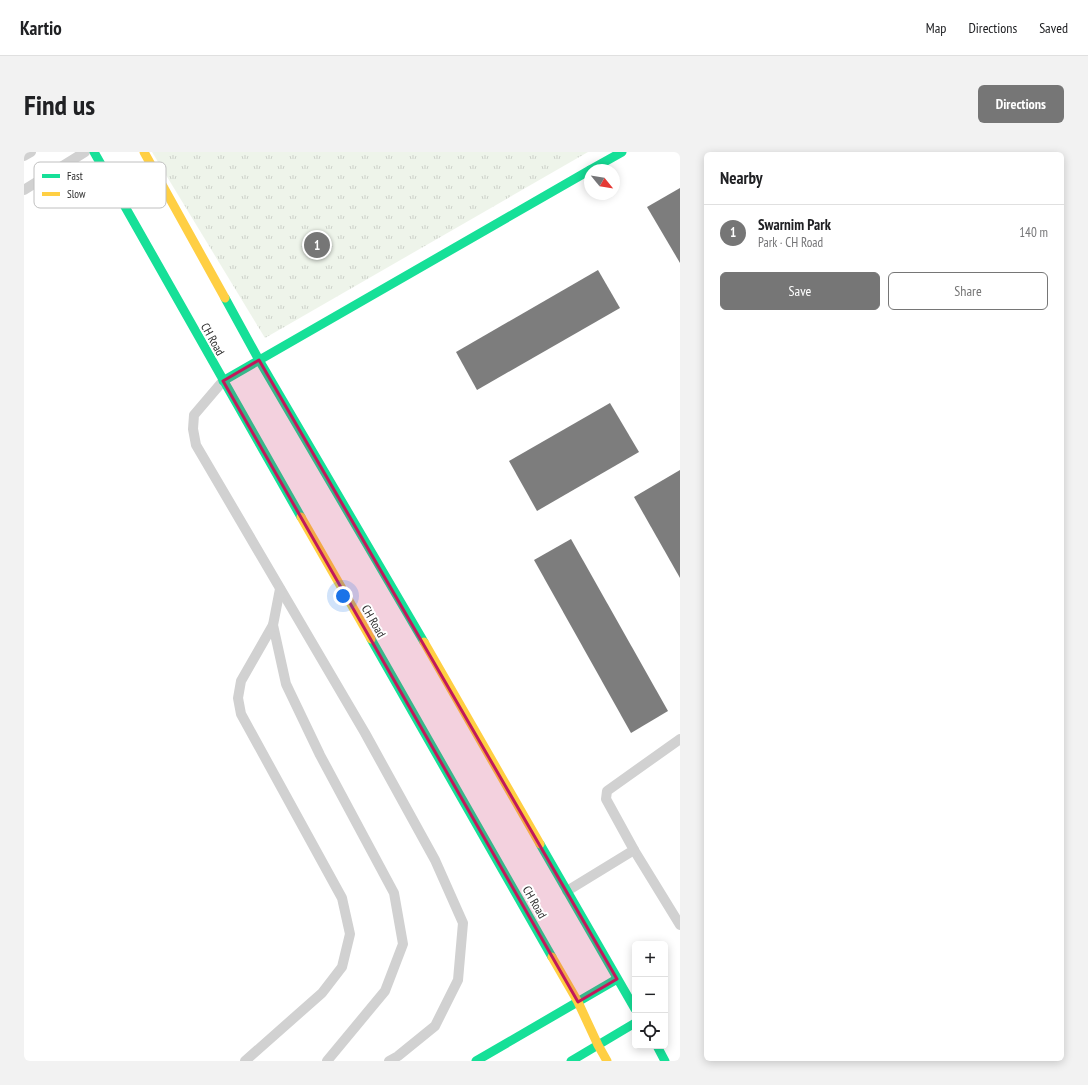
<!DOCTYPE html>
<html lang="en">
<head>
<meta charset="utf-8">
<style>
	:root { --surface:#fff; --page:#f2f2f2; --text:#202124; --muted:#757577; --line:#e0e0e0; --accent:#767676 }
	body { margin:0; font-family:"PT Sans Narrow",sans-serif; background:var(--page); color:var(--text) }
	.controls { position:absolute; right:12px; bottom:12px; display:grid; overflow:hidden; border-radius:6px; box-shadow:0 2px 10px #0003 }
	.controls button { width:36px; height:36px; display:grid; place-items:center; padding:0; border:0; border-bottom:1px solid var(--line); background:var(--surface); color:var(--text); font:20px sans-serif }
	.compass { position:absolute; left:560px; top:12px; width:36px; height:36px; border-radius:50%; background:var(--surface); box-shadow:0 2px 10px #0003; rotate:120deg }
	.you { position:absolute; left:319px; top:444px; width:14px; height:14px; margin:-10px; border:3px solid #fff; border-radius:50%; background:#1a73e8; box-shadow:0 0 0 6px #1a73e833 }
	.badge { display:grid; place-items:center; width:26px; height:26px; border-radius:50%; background:var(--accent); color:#fff; font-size:13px; font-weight:700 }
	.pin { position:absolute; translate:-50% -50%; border:2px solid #fff; box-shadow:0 1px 4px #0006 }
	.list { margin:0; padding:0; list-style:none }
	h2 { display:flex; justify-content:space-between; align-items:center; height:52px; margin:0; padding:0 16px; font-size:17px }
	h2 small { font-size:13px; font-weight:400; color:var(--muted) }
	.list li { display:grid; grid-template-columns:26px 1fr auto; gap:12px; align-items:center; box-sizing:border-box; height:56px; padding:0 16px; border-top:1px solid var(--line) }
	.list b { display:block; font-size:15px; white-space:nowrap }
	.list p { margin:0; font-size:13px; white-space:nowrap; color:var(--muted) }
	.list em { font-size:13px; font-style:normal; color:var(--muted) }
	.actions { display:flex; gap:8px; padding:12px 16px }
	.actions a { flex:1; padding:9px 0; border:1px solid var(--accent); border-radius:6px; text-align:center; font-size:14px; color:var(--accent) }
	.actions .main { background:var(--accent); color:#fff }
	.icon { flex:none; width:22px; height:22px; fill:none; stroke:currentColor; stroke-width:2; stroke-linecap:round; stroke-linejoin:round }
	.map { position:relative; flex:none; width:656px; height:909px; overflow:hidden; border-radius:6px }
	header { display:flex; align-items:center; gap:24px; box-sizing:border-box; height:56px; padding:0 20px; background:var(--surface); border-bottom:1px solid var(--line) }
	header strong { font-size:19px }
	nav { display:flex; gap:22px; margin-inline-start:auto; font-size:14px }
	.intro { display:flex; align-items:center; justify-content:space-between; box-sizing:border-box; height:96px; padding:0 24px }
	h1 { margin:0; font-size:28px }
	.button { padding:10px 18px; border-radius:6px; background:var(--accent); color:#fff; font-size:14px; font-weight:700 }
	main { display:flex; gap:24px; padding:0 24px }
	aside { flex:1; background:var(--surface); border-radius:6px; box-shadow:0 2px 10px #0003 }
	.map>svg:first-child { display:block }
</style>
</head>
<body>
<header>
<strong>Kartio</strong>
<nav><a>Map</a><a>Directions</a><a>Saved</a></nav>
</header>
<div class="intro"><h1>Find us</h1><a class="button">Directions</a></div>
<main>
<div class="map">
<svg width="656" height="909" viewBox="0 0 656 909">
	<defs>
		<pattern id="park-tufts" width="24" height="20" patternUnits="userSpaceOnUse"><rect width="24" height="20" fill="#eef4ea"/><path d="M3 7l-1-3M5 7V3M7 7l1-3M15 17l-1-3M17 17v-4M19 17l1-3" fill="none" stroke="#ccd1c9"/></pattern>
	</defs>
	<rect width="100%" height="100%" fill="#fff"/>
	<path fill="url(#park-tufts)" d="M128,0H564L241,186Z"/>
	<g fill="#7d7d7d">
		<path d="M656,36V111L623,55Z"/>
		<path d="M574,118L596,156L453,238L432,200Z"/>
		<path d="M586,251L615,300L513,359L485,309Z"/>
		<path d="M656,318V426L610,345Z"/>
		<path d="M547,387L644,559L607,581L510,408Z"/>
	</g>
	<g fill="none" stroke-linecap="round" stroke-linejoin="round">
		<g stroke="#d1d1d1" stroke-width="10">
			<path d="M0,4L7,0"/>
			<path d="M0,38L61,0"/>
			<path d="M199,229L170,263L169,277L172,293L341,581L411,708L439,771L434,828L411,874L374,904L365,909"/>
			<path d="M256,437L249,473L262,532L296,603L370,741L379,792L361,839L303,909"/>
			<path d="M610,698L656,773"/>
			<path d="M543,739L610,698L582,647L583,639L656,587"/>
			<path d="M221,909L298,841L318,815L326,782L318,746L217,562L214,546L217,529L249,473"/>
		</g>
		<g stroke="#16e098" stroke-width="9">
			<path d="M70,0L277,365"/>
			<path d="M566,18L598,0"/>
			<path d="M201,146L235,208L400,490"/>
			<path d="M199,229L566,18"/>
			<path d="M347,487L528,805"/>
			<path d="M516,692L611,857"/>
			<path d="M633,894L641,909"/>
			<path d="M452,909L593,827"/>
			<path d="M547,909L611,871"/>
		</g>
		<g stroke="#ffcf43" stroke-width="9">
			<path d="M120,0L201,146"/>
			<path d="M277,365L347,487"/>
			<path d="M400,490L516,692"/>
			<path d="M528,805L554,850L574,893L583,909"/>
		</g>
	</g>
	<path fill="#c2185b" fill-opacity="0.2" stroke="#c2185b" stroke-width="3" stroke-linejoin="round" d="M235,208L593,827L554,850L199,229Z"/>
	<g text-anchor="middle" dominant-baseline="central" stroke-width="4" stroke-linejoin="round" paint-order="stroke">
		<g font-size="12" fill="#2c2c2c" stroke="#fff">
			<text transform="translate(189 187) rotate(61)">CH Road</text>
			<text transform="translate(350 469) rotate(60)">CH Road</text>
			<text transform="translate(511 750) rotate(60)">CH Road</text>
		</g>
	</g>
	<rect x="10" y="10" width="132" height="46" rx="6" fill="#fff" stroke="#c0c0c0" stroke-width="1"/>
	<rect x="18" y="22" width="18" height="4" fill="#16e098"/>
	<rect x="18" y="40" width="18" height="4" fill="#ffcf43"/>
	<g font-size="11" fill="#2c2c2c">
		<text x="43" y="28">Fast</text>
		<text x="43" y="46">Slow</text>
	</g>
</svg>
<div class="controls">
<button>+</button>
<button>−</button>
<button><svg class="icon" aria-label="locate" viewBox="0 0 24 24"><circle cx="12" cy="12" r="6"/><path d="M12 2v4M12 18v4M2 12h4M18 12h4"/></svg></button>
</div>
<svg class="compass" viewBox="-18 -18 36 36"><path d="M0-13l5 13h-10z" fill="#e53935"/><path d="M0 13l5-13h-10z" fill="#757577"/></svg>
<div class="you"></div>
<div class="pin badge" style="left:293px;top:93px">1</div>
</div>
<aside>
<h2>Nearby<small></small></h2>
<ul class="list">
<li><span class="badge">1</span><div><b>Swarnim Park</b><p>Park · CH Road</p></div><em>140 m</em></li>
</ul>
<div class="actions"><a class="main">Save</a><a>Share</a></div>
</aside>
</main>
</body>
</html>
